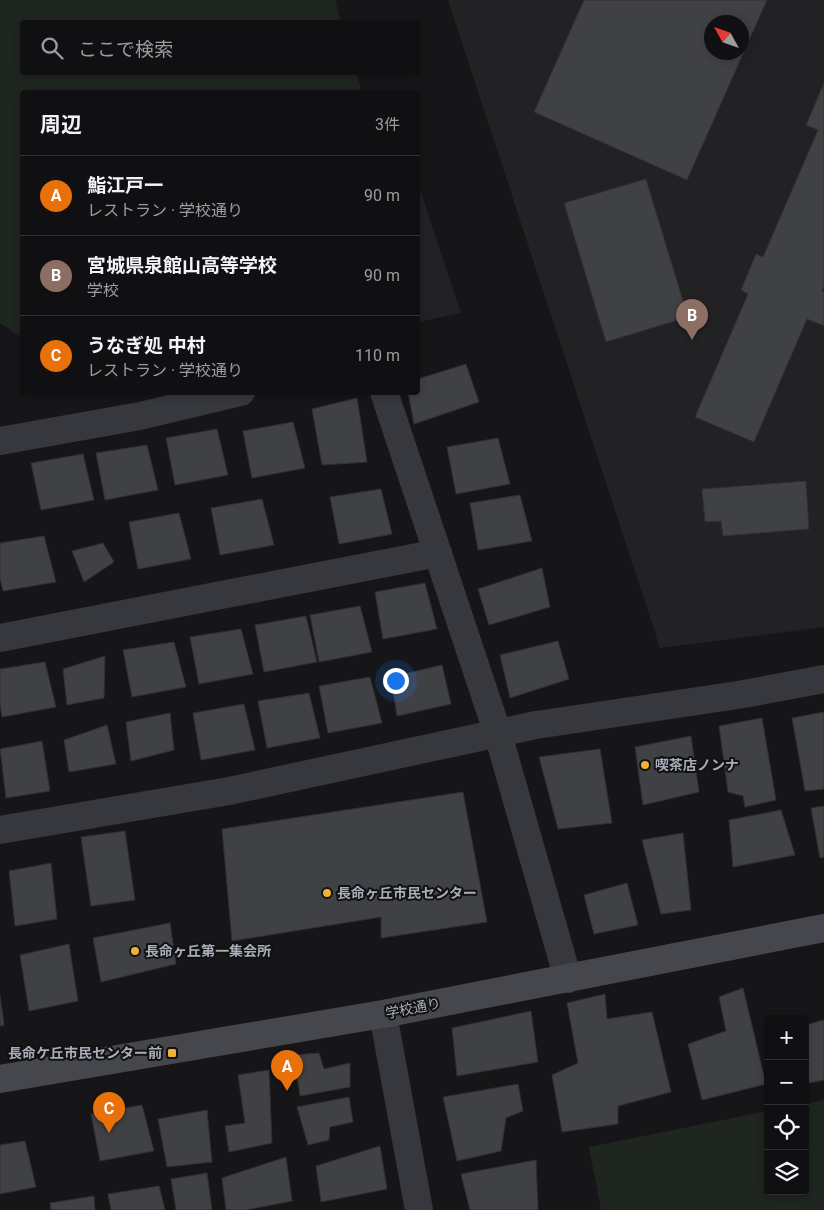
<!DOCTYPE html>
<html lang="ja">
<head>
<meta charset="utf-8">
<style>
	:root { --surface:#101012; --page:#1e1e20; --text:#f1f3f6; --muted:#9c9d9f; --line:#303032; --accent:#f2b134 }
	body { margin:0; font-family:Roboto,"Noto Sans JP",sans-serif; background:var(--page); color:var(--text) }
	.controls { position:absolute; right:15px; bottom:15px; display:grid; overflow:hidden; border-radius:5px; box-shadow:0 2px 8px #0003 }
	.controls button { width:45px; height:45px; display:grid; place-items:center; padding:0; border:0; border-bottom:1px solid var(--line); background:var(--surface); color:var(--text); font:25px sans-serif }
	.compass { position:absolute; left:704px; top:15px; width:45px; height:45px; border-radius:50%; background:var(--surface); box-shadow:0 2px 8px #0003; rotate:310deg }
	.you { position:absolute; left:395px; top:680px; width:18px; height:18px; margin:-12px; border:4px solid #fff; border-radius:50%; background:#1a73e8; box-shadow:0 0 0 8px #1a73e833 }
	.badge { display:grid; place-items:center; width:32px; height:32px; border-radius:50%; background:var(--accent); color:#fff; font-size:16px; font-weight:700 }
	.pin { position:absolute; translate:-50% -41px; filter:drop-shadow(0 1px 2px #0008) }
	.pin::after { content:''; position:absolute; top:26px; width:18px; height:15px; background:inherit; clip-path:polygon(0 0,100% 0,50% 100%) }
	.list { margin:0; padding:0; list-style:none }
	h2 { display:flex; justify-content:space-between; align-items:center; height:65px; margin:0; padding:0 20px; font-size:21px }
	h2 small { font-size:16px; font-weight:400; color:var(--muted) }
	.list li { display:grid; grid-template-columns:32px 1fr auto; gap:15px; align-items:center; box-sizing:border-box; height:80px; padding:0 20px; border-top:1px solid var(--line) }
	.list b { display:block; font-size:19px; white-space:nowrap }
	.list p { margin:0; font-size:16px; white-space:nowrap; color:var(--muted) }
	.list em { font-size:16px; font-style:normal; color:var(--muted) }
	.icon { flex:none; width:28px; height:28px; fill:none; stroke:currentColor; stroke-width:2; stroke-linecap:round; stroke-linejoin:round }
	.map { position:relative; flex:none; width:824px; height:1210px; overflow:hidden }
	.search { position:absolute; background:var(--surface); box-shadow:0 2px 8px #0003; left:20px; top:20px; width:400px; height:55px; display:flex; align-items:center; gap:12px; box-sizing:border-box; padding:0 18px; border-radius:5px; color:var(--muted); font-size:19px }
	.panel { position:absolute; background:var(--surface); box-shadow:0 2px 8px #0003; left:20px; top:90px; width:400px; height:305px; border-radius:5px }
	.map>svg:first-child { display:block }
</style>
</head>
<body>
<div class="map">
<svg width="824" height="1210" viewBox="0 0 824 1210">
	<rect width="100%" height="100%" fill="#161618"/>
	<g fill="#222225" fill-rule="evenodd">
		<path d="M448,0H824V627L660,648ZM712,22H742V52H712Z"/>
		<path d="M418,184L461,313L418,322Z"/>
	</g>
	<g fill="#1e261f">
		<path d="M0,0H335L341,22H22V72L356,73L362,92H22V338L0,323Z"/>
		<path d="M824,1100V1210H601L589,1147L768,1111V1191H805V1104Z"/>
	</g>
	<g fill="#404145" stroke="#303034" fill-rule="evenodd">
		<path d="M584,0H767L687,180L534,112ZM712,22H742V52H712Z"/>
		<path d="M824,83V286L822,291L824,292V326L807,319L754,442L695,417L748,294L741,290L756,254L763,257L818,130L806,125Z"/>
		<path d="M646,179L688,317L606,342L564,203Z"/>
		<path d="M466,364L479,402L414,424L408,392H418V379Z"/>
		<path d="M357,398L367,462L322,465L312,409Z"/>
		<path d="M293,422L305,468L252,478L243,431Z"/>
		<path d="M217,429L228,475L175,485L166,438Z"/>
		<path d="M498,438L510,484L456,494L447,447Z"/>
		<path d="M147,445L158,490L105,500L96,453Z"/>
		<path d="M83,454L94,500L41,510L31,463Z"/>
		<path d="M806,481L809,529L723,536L721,521L705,522L702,489Z"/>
		<path d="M381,489L392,534L339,544L330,497Z"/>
		<path d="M520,495L532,541L478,550L470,503Z"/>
		<path d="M262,499L274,545L220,555L211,508Z"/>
		<path d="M179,513L191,559L138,569L129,522Z"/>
		<path d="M44,536L56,582L3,591L0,578V543Z"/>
		<path d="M103,543L114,562L84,582L72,551Z"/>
		<path d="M542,568L550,607L489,625L478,589Z"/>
		<path d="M425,583L437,629L383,639L375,592Z"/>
		<path d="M360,606L372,652L319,662L310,615Z"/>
		<path d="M306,616L317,662L264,672L255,625Z"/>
		<path d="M241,629L253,674L199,684L190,637Z"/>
		<path d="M558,641L569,679L510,698L500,655Z"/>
		<path d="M174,642L186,687L132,697L123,650Z"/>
		<path d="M105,656L104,698L67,705L63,669Z"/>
		<path d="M45,662L56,707L2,717L0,704V669Z"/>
		<path d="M442,665L451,704L397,716L391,677Z"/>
		<path d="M370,677L382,723L328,733L319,686Z"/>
		<path d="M309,693L320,738L267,748L258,701Z"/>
		<path d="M244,704L255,750L201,760L193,713Z"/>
		<path d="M824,712V789L805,791L792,718Z"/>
		<path d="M170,713L174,750L131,761L126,722Z"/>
		<path d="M762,718L776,800L745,807L743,796L728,792L719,726Z"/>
		<path d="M107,725L116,764L69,772L64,740Z"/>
		<path d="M691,736L699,792L643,805L635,747Z"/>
		<path d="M42,741L50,791L6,798L0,749Z"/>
		<path d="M600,749L612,823L558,829L539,757Z"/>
		<path d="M463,792L487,922L381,938V917L232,941L222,829Z"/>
		<path d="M824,806V857L820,858L811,808Z"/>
		<path d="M781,810L795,855L733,867L729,820Z"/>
		<path d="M125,831L135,900L91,906L81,837Z"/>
		<path d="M683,833L691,910L661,914L642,840Z"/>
		<path d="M51,863L57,919L15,926L9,871Z"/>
		<path d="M627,883L638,925L594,934L584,895Z"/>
		<path d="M170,923L176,964L101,982L93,938Z"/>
		<path d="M69,944L78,1001L29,1011L20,955Z"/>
		<path d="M743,988L766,1084L702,1100L688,1044L726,1031L719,997Z"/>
		<path d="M605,994L607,1019L652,1012L671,1092L618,1106V1124L562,1132L552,1075L578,1063L567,1003Z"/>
		<path d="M0,995L4,1025L0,1026Z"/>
		<path d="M531,1011L538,1062L457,1076L452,1028Z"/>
		<path d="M824,1020V1080L805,1084V1025Z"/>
		<path d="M319,1053L324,1069L350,1063V1087L300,1096L294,1055Z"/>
		<path d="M269,1070L272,1143L229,1152L225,1126L245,1123L238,1075Z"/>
		<path d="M518,1084L523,1111L506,1118L501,1151L457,1161L443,1097Z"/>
		<path d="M349,1097L353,1122L330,1127L329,1140L308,1145L297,1107Z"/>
		<path d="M142,1105L154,1151L100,1161L91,1114Z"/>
		<path d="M207,1110L212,1162L167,1167L158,1119Z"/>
		<path d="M25,1141L36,1187L0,1194V1145Z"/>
		<path d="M380,1146L387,1189L321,1202L316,1166Z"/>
		<path d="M286,1157L292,1201L246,1210H226L222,1178Z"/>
		<path d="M536,1160L538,1210H470L461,1174Z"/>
		<path d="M207,1173L212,1210H176L171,1179Z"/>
		<path d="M159,1186L165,1210H111L108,1194Z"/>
		<path d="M94,1196L95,1210H51L50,1203Z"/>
	</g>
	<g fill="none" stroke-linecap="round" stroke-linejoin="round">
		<g stroke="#37383d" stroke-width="28">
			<path d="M384,392L498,734L568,979"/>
			<path d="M0,441L140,416L241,392"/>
			<path d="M0,638L438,553"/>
			<path d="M0,830L229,791L536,725L738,695L824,679"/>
			<path d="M383,1014L419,1210"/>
		</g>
		<path stroke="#45474d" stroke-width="28" d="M0,1079L383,1014L824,928"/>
	</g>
	<g fill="#f2b134" stroke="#111113" stroke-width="2">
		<circle cx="645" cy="765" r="5"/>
		<circle cx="327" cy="893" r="5"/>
		<circle cx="135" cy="951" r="5"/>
		<rect x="167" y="1048" width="10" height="10" rx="2.5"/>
	</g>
	<g text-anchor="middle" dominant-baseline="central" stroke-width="4" stroke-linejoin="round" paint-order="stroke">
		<g font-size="14" font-weight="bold" fill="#a8adb8" stroke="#111113" text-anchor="start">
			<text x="655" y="765">喫茶店ノンナ</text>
			<text x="337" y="893">長命ヶ丘市民センター</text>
			<text x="145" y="951">長命ヶ丘第一集会所</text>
			<text x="162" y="1053" text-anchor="end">長命ケ丘市民センター前</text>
		</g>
		<g font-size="14" fill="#a8adb8" stroke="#111113">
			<text transform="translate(413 1008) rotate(-11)">学校通り</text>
		</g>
	</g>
</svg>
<div class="controls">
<button>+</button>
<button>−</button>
<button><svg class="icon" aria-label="locate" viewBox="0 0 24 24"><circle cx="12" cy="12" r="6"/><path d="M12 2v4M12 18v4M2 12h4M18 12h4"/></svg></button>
<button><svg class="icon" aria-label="layers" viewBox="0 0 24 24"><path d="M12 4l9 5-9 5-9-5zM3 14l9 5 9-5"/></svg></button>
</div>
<svg class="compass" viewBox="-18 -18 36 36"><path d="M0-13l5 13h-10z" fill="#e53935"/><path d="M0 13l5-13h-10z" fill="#9c9d9f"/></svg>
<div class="you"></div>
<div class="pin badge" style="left:287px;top:1091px;background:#e8710a">A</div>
<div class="pin badge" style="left:692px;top:340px;background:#8d6e63">B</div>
<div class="pin badge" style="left:109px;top:1133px;background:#e8710a">C</div>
<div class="search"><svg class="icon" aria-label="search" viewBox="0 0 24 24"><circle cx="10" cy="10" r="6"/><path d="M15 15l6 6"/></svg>ここで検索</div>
<section class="panel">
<h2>周辺<small>3件</small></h2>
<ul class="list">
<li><span class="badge" style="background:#e8710a">A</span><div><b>鮨江戸一</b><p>レストラン · 学校通り</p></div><em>90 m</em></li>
<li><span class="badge" style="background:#8d6e63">B</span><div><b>宮城県泉館山高等学校</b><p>学校</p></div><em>90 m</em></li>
<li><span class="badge" style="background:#e8710a">C</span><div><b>うなぎ処 中村</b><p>レストラン · 学校通り</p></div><em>110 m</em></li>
</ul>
</section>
</div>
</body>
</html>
